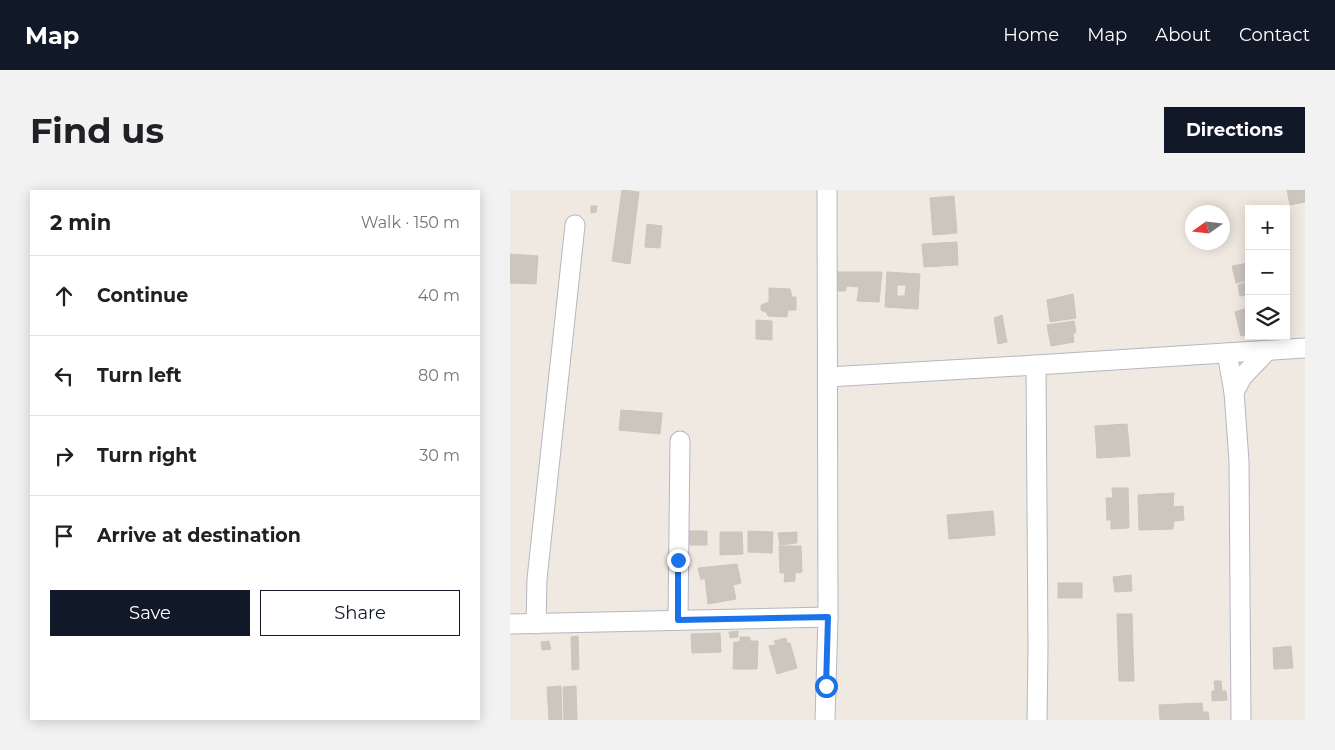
<!DOCTYPE html>
<html lang="en">
<head>
<meta charset="utf-8">
<style>
	:root { --surface:#fff; --page:#f2f2f2; --text:#202124; --muted:#757577; --line:#e0e0e0; --accent:#111827 }
	body { margin:0; font-family:Montserrat,sans-serif; background:var(--page); color:var(--text) }
	.controls { position:absolute; right:15px; top:15px; display:grid; overflow:hidden; border-radius:0px; box-shadow:0 2px 12px #0003 }
	.controls button { width:45px; height:45px; display:grid; place-items:center; padding:0; border:0; border-bottom:1px solid var(--line); background:var(--surface); color:var(--text); font:25px sans-serif }
	.compass { position:absolute; left:675px; top:15px; width:45px; height:45px; border-radius:50%; background:var(--surface); box-shadow:0 2px 12px #0003; rotate:256deg }
	.stop { position:absolute; width:15px; height:15px; margin:-11px; border:4px solid #1a73e8; border-radius:50%; background:#fff }
	.stop.end { background:#1a73e8; border-color:#fff; box-shadow:0 1px 5px #0008 }
	.list { margin:0; padding:0; list-style:none }
	h2 { display:flex; justify-content:space-between; align-items:center; height:65px; margin:0; padding:0 20px; font-size:21px }
	h2 small { font-size:16px; font-weight:400; color:var(--muted) }
	.list li { display:grid; grid-template-columns:32px 1fr auto; gap:15px; align-items:center; box-sizing:border-box; height:80px; padding:0 20px; border-top:1px solid var(--line) }
	.list b { display:block; font-size:19px; white-space:nowrap }
	.list em { font-size:16px; font-style:normal; color:var(--muted) }
	.actions { display:flex; gap:10px; padding:15px 20px }
	.actions a { flex:1; padding:11px 0; border:1px solid var(--accent); border-radius:0px; text-align:center; font-size:18px; color:var(--accent) }
	.actions .main { background:var(--accent); color:#fff }
	.icon { flex:none; width:28px; height:28px; fill:none; stroke:currentColor; stroke-width:2; stroke-linecap:round; stroke-linejoin:round }
	.map { position:relative; flex:none; width:795px; height:530px; overflow:hidden; border-radius:0px }
	header { display:flex; align-items:center; gap:30px; box-sizing:border-box; height:70px; padding:0 25px; background:var(--accent); color:#fff }
	header strong { font-size:24px }
	nav { display:flex; gap:28px; margin-inline-start:auto; font-size:18px }
	.intro { display:flex; align-items:center; justify-content:space-between; box-sizing:border-box; height:120px; padding:0 30px }
	h1 { margin:0; font-size:35px }
	.button { padding:12px 22px; border-radius:0px; background:var(--accent); color:#fff; font-size:18px; font-weight:700 }
	main { display:flex; gap:30px; padding:0 30px }
	aside { flex:1; background:var(--surface); border-radius:0px; box-shadow:0 2px 12px #0003 }
	.map>svg:first-child { display:block }
</style>
</head>
<body>
<header>
<strong>Map</strong>
<nav><a>Home</a><a>Map</a><a>About</a><a>Contact</a></nav>
</header>
<div class="intro"><h1>Find us</h1><a class="button">Directions</a></div>
<main>
<aside>
<h2>2 min<small>Walk · 150 m</small></h2>
<ul class="list">
<li><svg class="icon" aria-label="ahead" viewBox="0 0 24 24"><path d="M12 20V5M6 11l6-6 6 6"/></svg><div><b>Continue</b></div><em>40 m</em></li>
<li><svg class="icon" aria-label="left" viewBox="0 0 24 24"><path d="M17 20v-9H6M10 6l-5 5 5 5"/></svg><div><b>Turn left</b></div><em>80 m</em></li>
<li><svg class="icon" aria-label="right" viewBox="0 0 24 24"><path d="M7 20v-9h11M14 6l5 5-5 5"/></svg><div><b>Turn right</b></div><em>30 m</em></li>
<li><svg class="icon" aria-label="arrive" viewBox="0 0 24 24"><path d="M6 21V4h12l-3 4 3 4H6"/></svg><div><b>Arrive at destination</b></div></li>
</ul>
<div class="actions"><a class="main">Save</a><a>Share</a></div>
</aside>
<div class="map">
<svg width="795" height="530" viewBox="0 0 795 530">
	<rect width="100%" height="100%" fill="#efe9e1"/>
	<g fill="#cbc7bf" stroke="#cbc5ba" fill-rule="evenodd">
		<path d="M112,0L129,2L120,74L102,71Z"/>
		<path d="M777,0H795V12L780,15Z"/>
		<path d="M444,6L447,43L423,45L420,8Z"/>
		<path d="M81,16H87L86,22L81,23Z"/>
		<path d="M137,34L152,36L150,58L135,57Z"/>
		<path d="M447,52L448,75L414,77L412,54Z"/>
		<path d="M0,64L28,66L26,94L0,93Z"/>
		<path d="M739,73V90L726,93L722,76Z"/>
		<path d="M325,82H372L369,112L347,111L349,97L337,96L335,101H325Z"/>
		<path d="M377,82L410,84L408,119L375,117ZM387,95H396L395,106H387Z"/>
		<path d="M739,92V108L737,105L730,106L728,95Z"/>
		<path d="M259,98L280,99L282,107H286V120H278L277,127L258,126L257,123L251,120V115L259,112Z"/>
		<path d="M563,104L566,128L540,132L537,110Z"/>
		<path d="M734,119L739,144L731,146L725,122Z"/>
		<path d="M492,125L497,152L488,154L484,128Z"/>
		<path d="M246,130L262,131V150L246,149Z"/>
		<path d="M564,131L566,142L563,144L564,152L541,156L537,135Z"/>
		<path d="M111,220L152,223L150,244L109,240Z"/>
		<path d="M617,234L620,266L587,268L585,236Z"/>
		<path d="M602,298H618L619,338L601,339V330H597L596,308H603Z"/>
		<path d="M664,303L663,317L673,316L674,330L664,331L663,339L629,340L628,305Z"/>
		<path d="M483,321L485,345L439,349L437,325Z"/>
		<rect x="177" y="341" width="20" height="14"/>
		<path d="M238,341L263,342L262,363L238,362Z"/>
		<path d="M210,342H232L233,364L210,365Z"/>
		<path d="M287,342V353L270,355L268,343Z"/>
		<path d="M269,356H291L292,382L285,383V391L274,392L275,383H270Z"/>
		<path d="M227,374L231,393L223,395L226,409L198,414L195,388L191,390L188,378Z"/>
		<path d="M621,385L622,401L605,402L603,387Z"/>
		<rect x="548" y="393" width="24" height="15"/>
		<path d="M607,424H622L624,491H609Z"/>
		<path d="M228,441V447L220,448L219,442Z"/>
		<path d="M210,443L211,462L182,463L181,444Z"/>
		<path d="M68,446L69,479L62,480L61,447Z"/>
		<path d="M230,447H240V451H248L247,479H223L224,452H230Z"/>
		<path d="M276,448L277,453H280L287,478L267,484L259,456L266,455L264,451Z"/>
		<path d="M39,451L41,459L32,460L31,452Z"/>
		<path d="M781,456L783,478L764,479L763,458Z"/>
		<path d="M704,491H711L712,501H716L717,510L702,511V501H705Z"/>
		<path d="M51,496L52,530H39L37,497Z"/>
		<path d="M66,496L67,530H54L53,497Z"/>
		<path d="M692,513L693,522H698L699,530H650L649,515Z"/>
	</g>
	<g fill="none" stroke-linecap="round" stroke-linejoin="round">
		<g stroke="#b4b7c1" stroke-width="21">
			<g id="minor">
				<path d="M717,163L724,202L729,271L731,530"/>
				<path d="M526,175L528,458L527,530"/>
				<path d="M318,187L526,175L795,158"/>
				<path d="M724,202L732,187L757,161"/>
				<path d="M168,429L170,251"/>
				<path d="M0,434L318,427"/>
				<path d="M26,434L27,389L65,35"/>
				<path d="M315,530L318,427L317,0"/>
			</g>
		</g>
		<use href="#minor" stroke="#fff" stroke-width="19"/>
	</g>
	<g fill="none" stroke-linecap="round" stroke-linejoin="round">
		<path stroke="#1a73e8" stroke-width="6" d="M168,370V430L318,427L316,496"/>
	</g>
</svg>
<div class="controls">
<button>+</button>
<button>−</button>
<button><svg class="icon" aria-label="layers" viewBox="0 0 24 24"><path d="M12 4l9 5-9 5-9-5zM3 14l9 5 9-5"/></svg></button>
</div>
<svg class="compass" viewBox="-18 -18 36 36"><path d="M0-13l5 13h-10z" fill="#e53935"/><path d="M0 13l5-13h-10z" fill="#757577"/></svg>
<div class="stop" style="left:316px;top:496px"></div>
<div class="stop end" style="left:168px;top:370px"></div>
</div>
</main>
</body>
</html>
